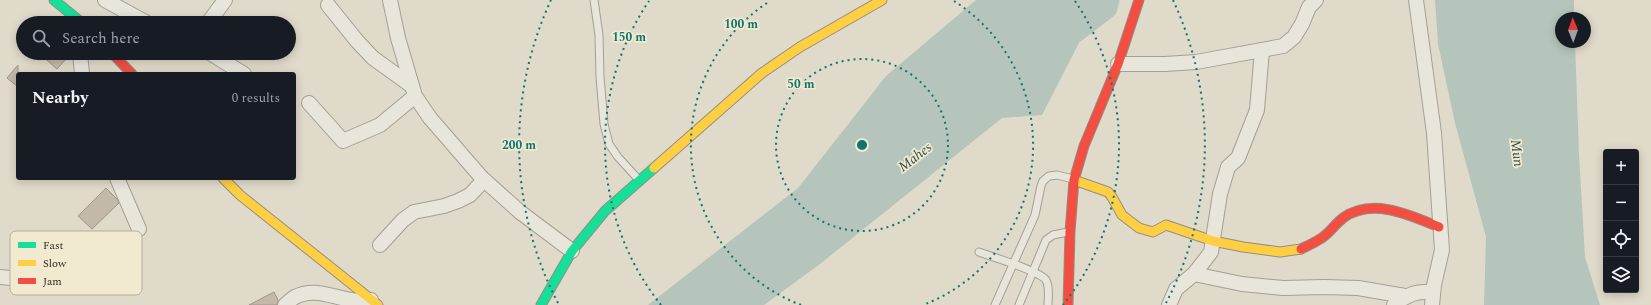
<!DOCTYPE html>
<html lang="en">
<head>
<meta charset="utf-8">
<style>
	:root { --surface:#171b24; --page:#242831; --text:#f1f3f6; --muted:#9ea1a6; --line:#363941 }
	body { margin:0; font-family:Spectral,serif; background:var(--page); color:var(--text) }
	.controls { position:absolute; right:12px; bottom:12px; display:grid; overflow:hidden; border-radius:4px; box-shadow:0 2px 10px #0003 }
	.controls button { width:36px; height:36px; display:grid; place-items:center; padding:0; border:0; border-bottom:1px solid var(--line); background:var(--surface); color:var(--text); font:20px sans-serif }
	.compass { position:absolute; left:1555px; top:12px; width:36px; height:36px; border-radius:50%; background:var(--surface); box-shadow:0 2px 10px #0003; rotate:359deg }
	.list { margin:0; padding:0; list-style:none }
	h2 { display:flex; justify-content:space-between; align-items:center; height:52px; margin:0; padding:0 16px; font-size:17px }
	h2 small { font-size:13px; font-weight:400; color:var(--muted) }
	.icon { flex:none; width:22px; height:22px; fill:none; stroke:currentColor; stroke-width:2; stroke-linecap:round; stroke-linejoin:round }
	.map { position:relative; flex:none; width:1651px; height:305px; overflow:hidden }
	.search { position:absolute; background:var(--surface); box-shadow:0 2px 10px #0003; left:16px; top:16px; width:280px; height:44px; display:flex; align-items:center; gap:10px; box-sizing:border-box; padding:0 14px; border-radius:22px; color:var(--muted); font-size:15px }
	.panel { position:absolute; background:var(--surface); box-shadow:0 2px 10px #0003; left:16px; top:72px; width:280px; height:108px; border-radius:4px }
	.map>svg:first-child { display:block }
</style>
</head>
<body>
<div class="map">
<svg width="1651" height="305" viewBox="0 0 1651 305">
	<rect width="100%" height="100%" fill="#e0daca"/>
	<g fill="#b5c5bb">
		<path d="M976,0H1101L1042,115L1002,118L820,264L764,305H648L798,188L886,76Z"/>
		<path d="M1435,0H1574V18H1561V42H1575L1579,154L1585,257L1600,305H1484L1486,237L1455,123L1438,44Z"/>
	</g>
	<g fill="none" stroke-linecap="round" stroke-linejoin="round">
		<path stroke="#b5c5bb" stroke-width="21" d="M1068,38L1107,8L1109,0"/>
	</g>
	<g fill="#c3b9ab" stroke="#9f968a">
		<path d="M39,53H61L67,58L57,69Z"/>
		<path d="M18,65V87L7,78Z"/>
		<path d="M106,188L117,199L119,203L92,229L78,216Z"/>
		<path d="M274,292L278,300L277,305H249Z"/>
	</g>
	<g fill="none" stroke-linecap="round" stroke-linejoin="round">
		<g stroke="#a59f94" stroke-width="9">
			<g id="lane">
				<path d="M594,0L599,35L600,77L604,124L609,144L618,157L639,180"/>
				<path d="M979,252C992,257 1040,271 1046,280C1050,287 1048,297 1048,305"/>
				<path d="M995,305L1035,215L1041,186L1043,181L1049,176L1057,175L1073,179"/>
				<path d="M1019,305L1046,240L1053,235L1068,232"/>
			</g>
		</g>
		<g stroke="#a59f94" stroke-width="16">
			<g id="street">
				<path d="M105,0L147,23"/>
				<path d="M390,0L398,38L415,96L430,118L482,178L520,212L572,251"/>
				<path d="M1416,0L1434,133L1442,250L1434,285L1432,305"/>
				<path d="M328,5L357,41L373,58L412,86"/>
				<path d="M208,23L225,0"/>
				<path d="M80,53L82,74"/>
				<path d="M210,53L244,74"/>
				<path d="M1118,64H1165L1196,62L1283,46L1294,37L1302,24L1309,7L1316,0"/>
				<path d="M309,103L343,141L380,125L415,96"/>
				<path d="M117,178L139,229"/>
				<path d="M380,245L403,220L414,212L444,206L458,201L470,195L484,180"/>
				<path d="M1194,274L1242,284L1283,288L1324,287L1358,288L1405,296"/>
				<path d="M0,277L99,287"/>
				<path d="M285,305C288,303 291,299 295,297C320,284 342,305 371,300"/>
				<path d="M1169,305L1176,289L1194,274L1211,252L1220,194L1228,167L1238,158L1257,110L1262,50"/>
				<path d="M1394,305C1408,294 1416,291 1433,292"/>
			</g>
		</g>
		<g stroke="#948e84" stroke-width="11">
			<g id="fast">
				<path d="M54,0L82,23"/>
				<path d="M541,305L572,251L605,211L654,168"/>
			</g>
		</g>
		<g stroke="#948e84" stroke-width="11">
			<g id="slow">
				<path d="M654,168L762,73L800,47L882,0"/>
				<path d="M223,178L240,195L378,305"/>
				<path d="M1074,180L1108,192L1112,197L1122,215L1139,228L1153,232L1166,225L1213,241L1243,247L1280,252L1301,249"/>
			</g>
		</g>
		<g stroke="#948e84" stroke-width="11">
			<g id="jam">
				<path d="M112,53L132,74"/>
				<path d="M1301,249C1307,246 1314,243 1320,239C1329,234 1335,224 1343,218C1372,197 1410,215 1439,227"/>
				<path d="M1068,305L1070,232L1074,180L1084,146L1118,64L1139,0"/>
			</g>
		</g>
		<use href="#lane" stroke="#e8e5db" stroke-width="7"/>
		<use href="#street" stroke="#e8e5db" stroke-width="14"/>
		<use href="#fast" stroke="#16e098" stroke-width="9"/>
		<use href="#slow" stroke="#ffcf43" stroke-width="9"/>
		<use href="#jam" stroke="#f24e42" stroke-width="9"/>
	</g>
	<g fill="none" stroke="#0f766e" stroke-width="2" stroke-dasharray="2 4">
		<circle cx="862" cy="145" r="86"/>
		<path d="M801 305A171 171 0 0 1 770 1M954 1A171 171 0 0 1 923 305"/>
		<path d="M661 305A257 257 0 0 1 649 1M1075 1A257 257 0 0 1 1063 305"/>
		<path d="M558 303A343 343 0 0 1 551 0M1173 0A343 343 0 0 1 1166 303"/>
	</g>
	<g text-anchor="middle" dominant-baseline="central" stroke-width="3.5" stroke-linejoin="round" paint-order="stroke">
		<g font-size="14" font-style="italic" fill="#2e504f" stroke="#f1e9d0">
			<text transform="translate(1517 153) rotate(82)">Mun</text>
			<text transform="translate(915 157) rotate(-38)">Mahes</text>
		</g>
	</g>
	<rect x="10" y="231" width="132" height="64" rx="6" fill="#f1e9d0" stroke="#b8af9a" stroke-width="1"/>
	<rect x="18" y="242" width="18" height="6" fill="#16e098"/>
	<rect x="18" y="260" width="18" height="6" fill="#ffcf43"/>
	<rect x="18" y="278" width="18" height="6" fill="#f24e42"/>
	<g font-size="11" fill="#32281d">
		<text x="43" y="249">Fast</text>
		<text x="43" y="267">Slow</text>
		<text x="43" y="285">Jam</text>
	</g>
	<circle cx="862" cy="145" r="6" fill="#0f766e" stroke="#f1e9d0" stroke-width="2"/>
	<g font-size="12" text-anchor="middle" font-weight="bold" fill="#0f766e" stroke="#f1e9d0" stroke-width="3.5" stroke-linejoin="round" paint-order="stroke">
		<text x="741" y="28">100 m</text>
		<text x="629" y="41">150 m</text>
		<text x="801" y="88">50 m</text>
		<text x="519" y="149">200 m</text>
	</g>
</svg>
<div class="controls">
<button>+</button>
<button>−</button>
<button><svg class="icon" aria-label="locate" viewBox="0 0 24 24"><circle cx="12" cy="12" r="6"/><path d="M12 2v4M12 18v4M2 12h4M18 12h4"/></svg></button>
<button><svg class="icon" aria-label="layers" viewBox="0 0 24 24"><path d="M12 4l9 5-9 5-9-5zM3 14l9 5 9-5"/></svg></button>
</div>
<svg class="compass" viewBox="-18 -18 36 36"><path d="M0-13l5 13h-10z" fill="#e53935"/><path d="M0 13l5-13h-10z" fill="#9ea1a6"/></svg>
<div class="search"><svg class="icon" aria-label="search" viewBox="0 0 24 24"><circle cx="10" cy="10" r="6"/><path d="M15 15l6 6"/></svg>Search here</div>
<section class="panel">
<h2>Nearby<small>0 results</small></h2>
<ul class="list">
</ul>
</section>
</div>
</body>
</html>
